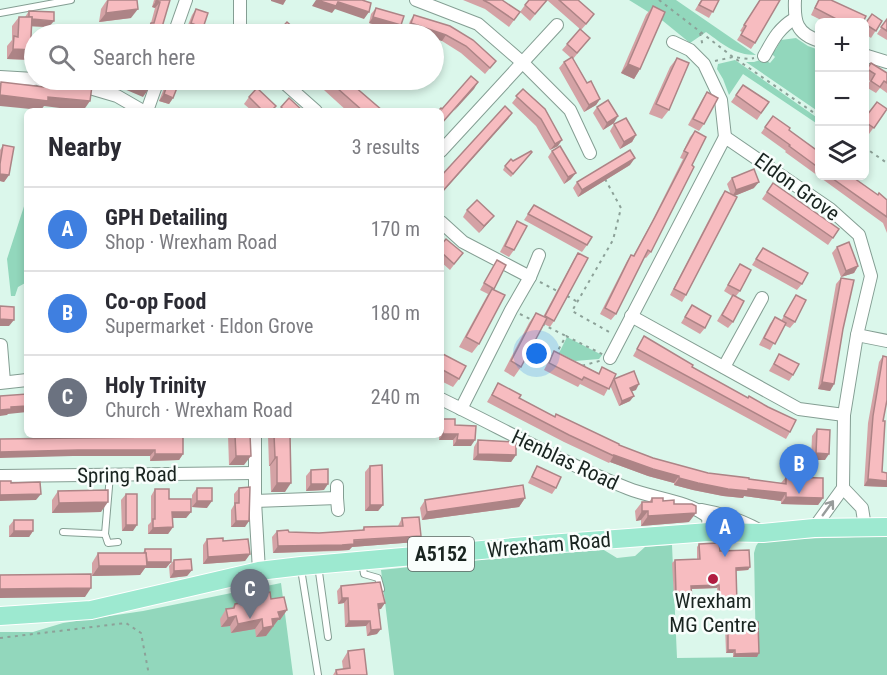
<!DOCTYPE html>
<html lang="en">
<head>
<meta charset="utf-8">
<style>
	:root { --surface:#fff; --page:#f7f7f7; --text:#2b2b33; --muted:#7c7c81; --line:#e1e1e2; --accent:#b01d41 }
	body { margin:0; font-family:"Roboto Condensed",sans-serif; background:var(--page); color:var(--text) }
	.controls { position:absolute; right:18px; top:18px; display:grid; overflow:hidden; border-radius:9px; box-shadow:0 3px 9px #0003 }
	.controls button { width:54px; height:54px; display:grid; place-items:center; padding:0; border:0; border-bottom:2px solid var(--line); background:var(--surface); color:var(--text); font:30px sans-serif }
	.you { position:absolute; left:537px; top:354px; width:21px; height:21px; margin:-15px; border:4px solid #fff; border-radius:50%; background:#1a73e8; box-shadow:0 0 0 9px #1a73e833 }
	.badge { display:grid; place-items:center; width:39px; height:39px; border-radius:50%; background:var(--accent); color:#fff; font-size:20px; font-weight:700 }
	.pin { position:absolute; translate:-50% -50px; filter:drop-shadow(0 2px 3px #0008) }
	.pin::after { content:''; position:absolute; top:32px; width:21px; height:18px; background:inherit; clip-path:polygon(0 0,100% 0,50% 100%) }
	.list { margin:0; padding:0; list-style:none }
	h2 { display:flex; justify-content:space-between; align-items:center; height:78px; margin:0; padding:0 24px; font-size:26px }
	h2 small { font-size:20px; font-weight:400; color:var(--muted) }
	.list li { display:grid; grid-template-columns:39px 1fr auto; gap:18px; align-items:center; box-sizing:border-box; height:84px; padding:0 24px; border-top:2px solid var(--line) }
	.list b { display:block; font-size:22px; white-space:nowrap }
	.list p { margin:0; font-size:20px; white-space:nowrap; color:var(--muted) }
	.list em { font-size:20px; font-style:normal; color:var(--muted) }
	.icon { flex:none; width:33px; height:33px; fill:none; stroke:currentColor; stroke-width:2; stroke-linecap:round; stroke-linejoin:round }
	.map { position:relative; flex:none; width:887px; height:675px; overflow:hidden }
	.search { position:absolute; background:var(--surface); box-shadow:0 3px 9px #0003; left:24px; top:24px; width:420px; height:66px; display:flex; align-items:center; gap:15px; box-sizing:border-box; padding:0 21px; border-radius:33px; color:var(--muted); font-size:22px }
	.panel { position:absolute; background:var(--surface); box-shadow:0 3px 9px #0003; left:24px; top:108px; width:420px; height:330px; border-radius:9px }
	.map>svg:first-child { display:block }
</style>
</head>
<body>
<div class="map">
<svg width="887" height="675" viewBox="0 0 887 675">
	<rect width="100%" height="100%" fill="#dbf7eb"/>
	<g fill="#92d7bc">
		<path d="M629,0H676L756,55C734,55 723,44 706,32L690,43L663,21Z"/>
		<path d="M796,38L808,46L819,50V112L746,62H754L763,59L770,63L775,57L771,53L776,49L781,40Z"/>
		<path d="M735,60L819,119V125L743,74L729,95L723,79L717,69L718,64Z"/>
		<path d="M27,197V282L18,287L15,296H11L7,259Z"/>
		<path d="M567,337L602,355L599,359L575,361L559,353Z"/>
		<path d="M887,536V675H394L381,570L599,547L617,558L635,556L645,547L672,545L677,658L756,657L754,553L756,546L760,540Z"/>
		<path d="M281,583L293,675H0V632H33L63,623L143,611Z"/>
	</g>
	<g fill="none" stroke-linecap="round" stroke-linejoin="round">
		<g stroke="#849e93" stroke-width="8">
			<g id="lane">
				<path d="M0,13L71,0"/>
				<path d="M110,475L105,534L108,543L118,542"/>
				<path d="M63,532L105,534"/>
				<path d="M362,562L364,574L378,578L381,589"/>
				<path d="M318,565L328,637"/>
				<path d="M301,569L318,675"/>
			</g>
		</g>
		<g stroke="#849e93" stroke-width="14">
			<g id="street">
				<path d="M240,0V24L242,34"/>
				<path d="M416,0L478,24L523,63L570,110L590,153"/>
				<path d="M795,0C794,21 796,34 820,41"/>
				<path d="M174,34L186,0"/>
				<path d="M673,42L690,50L704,64L721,100L725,137"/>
				<path d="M864,55L887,62"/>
				<path d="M764,56C773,40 778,29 794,19"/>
				<path d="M0,77L34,79"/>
				<path d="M40,80L83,86L117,96L143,111"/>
				<path d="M281,80L316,111"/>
				<path d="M147,111L158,80"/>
				<path d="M441,151L557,25"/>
				<path d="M441,222L463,242L530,277"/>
				<path d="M631,316L799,409L844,415"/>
				<path d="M857,335L887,341"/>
				<path d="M0,345H1L4,382"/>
				<path d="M610,358L725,137L830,209L859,235L871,276L857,335L844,415L843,488L814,528"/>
				<path d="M724,367L762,298"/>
				<path d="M0,383L27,380"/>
				<path d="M441,399C503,429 563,463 627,488C651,498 689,501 708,517L709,532"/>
				<path d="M461,409L511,310L530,277L539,255"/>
				<path d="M255,435V501L259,571"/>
				<path d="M0,476L255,473"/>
				<path d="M337,486V498"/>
				<path d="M843,488L862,508L865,527"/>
				<path d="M255,501L337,498L338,510"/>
				<path d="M701,510C724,514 741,520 761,531"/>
			</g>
		</g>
		<g stroke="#fff" stroke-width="20">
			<path id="primary" d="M0,616L91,610L259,571L301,566L549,544L709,532L763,533L814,528L887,527"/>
		</g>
		<g stroke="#8ca198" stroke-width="2" stroke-dasharray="3 4.5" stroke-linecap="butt">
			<path d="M659,0L733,57L820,117"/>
			<path d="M700,33L703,47"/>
			<path d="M715,61L733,57L749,59L754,58"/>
			<path d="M864,147L887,163"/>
			<path d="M605,179L621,208L613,240L572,311L611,333"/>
			<path d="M540,282L559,292"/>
			<path d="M567,296L578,302"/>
			<path d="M520,314L534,321"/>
			<path d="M542,324L566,336"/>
			<path d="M566,336L610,358L581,366L556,354Z"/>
			<path d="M0,638L126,623L141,633L149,675"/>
		</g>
		<use href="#lane" stroke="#fff" stroke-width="6"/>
		<use href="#street" stroke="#fff" stroke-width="12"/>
		<use href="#primary" stroke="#9de9d0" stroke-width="18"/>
	</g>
	<g fill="#d4a2a5">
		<path d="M107,0L131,18L99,22L101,9Z"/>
		<path d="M154,0H170L160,34H145L147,29L151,23L155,8L152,7Z"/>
		<path d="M463,0H502L520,12L509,27L485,9Z"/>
		<path d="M547,0L530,21L520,12L525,5Z"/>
		<path d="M547,0H578L589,21L581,30L590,38L573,59L587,83L600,99L596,105L584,112L559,68L564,62L571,58L562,50L580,29Z"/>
		<path d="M701,0H719L709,18L695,10Z"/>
		<path d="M760,0L755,43L751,49L737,40L742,32L740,31Z"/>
		<path d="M818,0H831L863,22H825L811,15Z"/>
		<path d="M653,6L640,69L634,79L621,73L646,15Z"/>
		<path d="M376,8L401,25L397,31L369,23L371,14Z"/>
		<path d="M196,9L203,28L198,34L186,30L192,15Z"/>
		<path d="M29,11L49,27L31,26V37H34V60L7,59V46L12,40V26L19,17H25Z"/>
		<path d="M872,14L882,21L871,38L864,33V25Z"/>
		<path d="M414,15L496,61L485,74L461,53L442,41L434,34H421L407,30L410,21Z"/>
		<path d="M887,19V40L877,34Z"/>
		<path d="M677,58L669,110L662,119L649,114L670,67Z"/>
		<path d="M871,63L887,73V93L880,88L876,93L866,87L870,81L864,77V73Z"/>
		<path d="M168,80H179L173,98L169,104L159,101L166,83Z"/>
		<path d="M236,80H253L243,90L234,82Z"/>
		<path d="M313,80H347L383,111H347Z"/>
		<path d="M743,85L769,102L757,120L731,102Z"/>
		<path d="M523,89L558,146L550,150L536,126L512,103Z"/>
		<path d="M707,92L704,124L699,131L688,125L703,98Z"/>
		<path d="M249,97L273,111H252L244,104Z"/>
		<path d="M597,107L614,123L603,130L593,113Z"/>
		<path d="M887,109L869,134L864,131V119Z"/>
		<path d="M773,116L789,130L819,152V176H851L878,195L887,200V233L883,223L785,152L786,151L761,133Z"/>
		<path d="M614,124L636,135L632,142L620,149L610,131Z"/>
		<path d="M695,131L692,165L651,252L646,258L644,257L616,314L611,320L600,314L627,261L631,255L633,256L651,223L683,159L680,158L690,137Z"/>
		<path d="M3,145L9,175L4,182L0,181V150Z"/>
		<path d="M552,151L571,179L564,184L548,157Z"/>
		<path d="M532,152L511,177L503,170L505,166L513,161Z"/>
		<path d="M630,165L578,197L573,188L577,182Z"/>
		<path d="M732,178L754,188L734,196L686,295L682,302L670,295L720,198L725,191L731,195L727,184Z"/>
		<path d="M773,183L839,229L828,245L762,199Z"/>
		<path d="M534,205L587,245L582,252L524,220Z"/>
		<path d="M467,210L489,222L479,233L463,217Z"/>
		<path d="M517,221L514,250L509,257L500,252L513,227Z"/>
		<path d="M441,245L463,253L450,270L441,262Z"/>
		<path d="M837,247L858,266L854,273L841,277L832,253Z"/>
		<path d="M763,248L802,284L797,290L752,265Z"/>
		<path d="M578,253L554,321L550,327L544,324L521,367L514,377L504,371L529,323L536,313L543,317L574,259Z"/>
		<path d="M497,260L506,265L493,290L479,344L472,353L459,347L488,294L480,290Z"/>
		<path d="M740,264V291L736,296L733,322L728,328L717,321L732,296L724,291Z"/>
		<path d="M841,278L843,329L834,384L830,391L818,389L836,284Z"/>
		<path d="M796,295L795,322L790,328L784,325L770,350L759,345L770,324L775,317L781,321Z"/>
		<path d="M692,305L705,328L700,334L681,323Z"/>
		<path d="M644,336L692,367L790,432L786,439L633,356Z"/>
		<path d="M554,351L599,373L602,367L614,379L636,390L632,391L630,401L619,406L610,385L604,396L580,384L578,387L544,370L550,358Z"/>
		<path d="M441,353L459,379L453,387L441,381Z"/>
		<path d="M779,354L793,375L789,381L769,371Z"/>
		<path d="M883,356V421L882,472L887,473V487L864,486L868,423L879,362Z"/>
		<path d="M498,383L519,398L555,417L556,414L619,445L653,458L708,473L749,479L781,483L786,477L823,498L818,505L781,504V501L744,496L743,498L723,496L693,490L674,485V483L648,476L610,462L609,463L564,442L487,402Z"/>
		<path d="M441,419L455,425L471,446H453V440H439V435H441Z"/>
		<path d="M817,429L825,460H811L812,436Z"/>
		<path d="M151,435H183V454L179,460L150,461V456H73L150,437Z"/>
		<path d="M228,435H250L244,465H229Z"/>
		<path d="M268,435H290L285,492H271L270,466H269Z"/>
		<path d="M478,440L516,455L511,462L473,460L474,447Z"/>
		<path d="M370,466L383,505L378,511H365V472Z"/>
		<path d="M537,466L556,488L552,494L528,483L533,473Z"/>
		<path d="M311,470L324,490L306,491V476Z"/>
		<path d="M197,488L207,508L192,507V495Z"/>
		<path d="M239,488L245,527H231V510L234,505V494Z"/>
		<path d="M155,489L191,512L186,518H172L173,527L168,534H148V525L151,522V496Z"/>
		<path d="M58,491L101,512L52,513V500Z"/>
		<path d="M126,494L133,531H122L121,500Z"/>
		<path d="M525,498L519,507L422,520L420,508L425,500Z"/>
		<path d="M652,498L674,504L689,522L641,526V520L636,521L635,511L642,502H649Z"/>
		<path d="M402,518L421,536L416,542L352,547L349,550L338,551L273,553L272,537L277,531L289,532L319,533L362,530L364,527L398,526Z"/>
		<path d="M14,520L33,531L29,537H9V526Z"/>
		<path d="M207,539L223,541L250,554L245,561L203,564V545Z"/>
		<path d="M699,544L720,551L750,567L748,570L736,571L735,608L718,609L717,588L691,589L689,604H680V596L674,597L672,563L675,560L697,559V547Z"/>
		<path d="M145,549L171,562L166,568H145L140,575L92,576V563L98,553H143Z"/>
		<path d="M174,560L192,570L187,576L170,578L169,566Z"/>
		<path d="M341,586L381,609H379L377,634L367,636L366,626L345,627L344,603L338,604L337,591Z"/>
		<path d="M257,594L271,599L287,610L280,620H278L266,636L256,637L255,629L231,633L230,626L221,627L220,619L226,609L232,608L235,604L253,600Z"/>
		<path d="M728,622L759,653L757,657H733V653H726L725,626Z"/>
		<path d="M348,651L367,675H333L336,670L343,669L342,661Z"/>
	</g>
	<g fill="#ad8486">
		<path d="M271,0H286L283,5L271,1Z"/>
		<path d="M316,0L338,2L369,12L364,19L335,9L332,13L312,6Z"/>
		<path d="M156,1L160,2L155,8L152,7Z"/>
		<path d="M138,9L131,18L99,22L106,13Z"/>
		<path d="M373,17L401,25L397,31L369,23Z"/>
		<path d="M29,19L54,21L49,27L24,26Z"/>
		<path d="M191,23L203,28L198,34L186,30Z"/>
		<path d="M411,23L446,35L442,41L434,39V34H421L407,30Z"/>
		<path d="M13,49L34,50V60L7,59Z"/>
		<path d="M628,64L640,69L634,79L621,73Z"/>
		<path d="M103,80H132L150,87L143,97Z"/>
		<path d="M183,80H195L200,82L195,88L181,82Z"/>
		<path d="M478,82L474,89L454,111L458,105Z"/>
		<path d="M164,94L173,98L169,104L159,101Z"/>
		<path d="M0,95L48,97L90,101L83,111L44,106L41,110L0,106Z"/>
		<path d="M600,99L596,105L584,112L589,105Z"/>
		<path d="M512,113L508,119L441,194V193Z"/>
		<path d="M618,116L614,123L603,130L607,123Z"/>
		<path d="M636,135L632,142L620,149L624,142Z"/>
		<path d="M562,140L558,146L550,150L555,144Z"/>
		<path d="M635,158L630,165L578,197L582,190Z"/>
		<path d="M576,173L571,179L564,184L568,177Z"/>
		<path d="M0,174L9,175L4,182L0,181Z"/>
		<path d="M759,182L754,188L732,197L736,190Z"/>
		<path d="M494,216L489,222L479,233L484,226Z"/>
		<path d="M858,266L854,273L841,277L846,271Z"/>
		<path d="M0,319L14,320L9,326H0Z"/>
		<path d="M822,382L834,384L830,391L818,389Z"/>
		<path d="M639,384L636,390L627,393L630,388Z"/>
		<path d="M634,396L630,401L619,406L622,401Z"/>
		<path d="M27,406V412L8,414L7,415L0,416V410L11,407Z"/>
		<path d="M443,434H458L453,440H439Z"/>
		<path d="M457,440H475L471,446H453Z"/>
		<path d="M78,450H155L150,456H73L0,458V452Z"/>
		<path d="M816,453L829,454L825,460H811Z"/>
		<path d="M155,454H183L179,460L150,461Z"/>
		<path d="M478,454L516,455L511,462L473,460Z"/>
		<path d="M614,455L679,476L674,483L648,476L610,462Z"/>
		<path d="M236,456H251L244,465H229Z"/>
		<path d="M275,457H277L270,466H269Z"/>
		<path d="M679,478L748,489L786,493L781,501L744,496L743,498L723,496L693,490L674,485Z"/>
		<path d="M868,479L887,481V487L864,486Z"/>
		<path d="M277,483H291L285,492H271Z"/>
		<path d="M311,484H328L324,490L306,491Z"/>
		<path d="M41,494L36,500L0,501V495Z"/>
		<path d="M786,497L823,498L818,505L781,504Z"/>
		<path d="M525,498L519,507L422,520L427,512Z"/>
		<path d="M197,501H212L207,508L192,507Z"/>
		<path d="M108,502L101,512L52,513L59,503Z"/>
		<path d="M370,505H383L378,511H365Z"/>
		<path d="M642,511H648L641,520L636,521Z"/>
		<path d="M172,512H191L186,518H167Z"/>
		<path d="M696,513L689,522L641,526L648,516Z"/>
		<path d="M236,521H249L245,527H231Z"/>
		<path d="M126,525H137L133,531H122Z"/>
		<path d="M173,527L168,534H148L153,528Z"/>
		<path d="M14,531H33L29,537H9Z"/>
		<path d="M421,536L416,542L352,547L349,550L273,553L278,546Z"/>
		<path d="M250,554L245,561L203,564L208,557Z"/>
		<path d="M145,562H171L166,568H145L140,575L92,576L99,566Z"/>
		<path d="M750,567L748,570L733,571L736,568Z"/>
		<path d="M192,570L187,576L170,578L174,571Z"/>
		<path d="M719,585L717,588L689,589L691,586Z"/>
		<path d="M91,588L85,597L0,598V589Z"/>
		<path d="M676,593H682L680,596L674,597Z"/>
		<path d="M342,598H348L344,603L338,604Z"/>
		<path d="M692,600L689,604H680L683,601Z"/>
		<path d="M385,603L381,609L374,610L378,604Z"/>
		<path d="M737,605L735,608L718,609L720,606Z"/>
		<path d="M287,610L280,620H278L266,636L256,637L263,628L278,612Z"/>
		<path d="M236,616L230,626L221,627L228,618Z"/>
		<path d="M262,619L255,629L231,633L238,624Z"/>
		<path d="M349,621H370L366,626L345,627Z"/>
		<path d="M381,629L377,634L367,636L371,630Z"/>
		<path d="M728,650H735L733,653H726Z"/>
		<path d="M759,653L757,657H733L735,654Z"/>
	</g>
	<g fill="#f7bcc0" stroke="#ad8486" stroke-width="1.5">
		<path d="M108,0H137L138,9L106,13Z"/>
		<path d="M157,0H170L160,34H147L151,23H154L160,2L156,1Z"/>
		<path d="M317,0H362L371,3L369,12L338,2L336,6Z"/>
		<path d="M483,0H502L520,12L514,20L489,3Z"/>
		<path d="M529,0H547L535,14L525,5Z"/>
		<path d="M559,0H578L594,14L586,24Z"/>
		<path d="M702,0H719L713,12L699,5Z"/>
		<path d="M760,0H780L755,43L741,35L746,26L744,25Z"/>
		<path d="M819,0H831L866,16L863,22H853L847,20L845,22H842L815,8Z"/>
		<path d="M653,6L665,12L640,69L628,64Z"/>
		<path d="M376,8L404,16L401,25L373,17Z"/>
		<path d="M196,9L208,13L203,28L191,23Z"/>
		<path d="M29,11L54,12V21L32,19V17H29Z"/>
		<path d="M872,14L882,21L876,31L865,24Z"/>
		<path d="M414,15L450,26L473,40L496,61L490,68L466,46L446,35L411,23Z"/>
		<path d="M19,17H32L31,37H34V50L13,49L14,36L18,37Z"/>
		<path d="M887,19V31L881,27Z"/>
		<path d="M287,22L296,30L292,34H276Z"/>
		<path d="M580,29L590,38L577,53L567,44Z"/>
		<path d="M309,31L313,34H305Z"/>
		<path d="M572,57L587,83L591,81L600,99L589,105L564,62Z"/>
		<path d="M677,58L689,63L669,110L656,104Z"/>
		<path d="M871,63L887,73V83L884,81L880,87L871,81L875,74L867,69Z"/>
		<path d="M471,76L478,82L441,124V111H438L441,108L442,109Z"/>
		<path d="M132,80H153L150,87Z"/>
		<path d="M169,80H180L173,98L164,94Z"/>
		<path d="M243,80H251L248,84Z"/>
		<path d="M328,80H347L383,111H363Z"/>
		<path d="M1,82L52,88L53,82L92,86L90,101L48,97V101L0,95Z"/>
		<path d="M743,85L769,102L761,113L736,95Z"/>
		<path d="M257,88L276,106L271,111H263L249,97Z"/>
		<path d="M523,89L545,109L562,140L555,144L541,119L516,96Z"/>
		<path d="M707,92L718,98L704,124L693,119Z"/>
		<path d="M289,98L303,111H285L281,107Z"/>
		<path d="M608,100L618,116L607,123L597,107Z"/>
		<path d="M877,102L887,109L874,128L864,121V119Z"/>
		<path d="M505,106L512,113L441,193V176Z"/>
		<path d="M773,116L790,128L789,130L819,152V168L789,146L790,145L765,127Z"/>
		<path d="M626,118L636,135L624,142L614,124Z"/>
		<path d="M695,131L706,137L692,165L694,167L651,252L648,250L616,314L605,308L631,255L634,256L655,217L688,153L684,151Z"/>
		<path d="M3,145L14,147L9,175L0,174V164Z"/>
		<path d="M560,146L576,173L568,177L552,151Z"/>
		<path d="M630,150L635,158L582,190L577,182Z"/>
		<path d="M531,151L532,152L513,174L505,166L511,159L513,161Z"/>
		<path d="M754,169L759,182L736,190L732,178Z"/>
		<path d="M829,176H851L878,195L879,193L887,200V217Z"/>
		<path d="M773,183L839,229L833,238L767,192Z"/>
		<path d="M725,191L737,197L686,295L674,289Z"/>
		<path d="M477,200L494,216L484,226L467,210Z"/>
		<path d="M534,205L592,237L587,245L528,214Z"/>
		<path d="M517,221L527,226L514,250L505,246Z"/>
		<path d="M446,239L463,253L454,264L441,252V245Z"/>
		<path d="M849,242L858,266L846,271L837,247Z"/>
		<path d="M763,248L808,273L802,284L756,259Z"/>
		<path d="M578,253L588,258L554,321L545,316Z"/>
		<path d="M497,260L506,265L494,289L484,283Z"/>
		<path d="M740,264L751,270L740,291L728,285Z"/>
		<path d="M841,278L854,280L843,329L834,384L822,382Z"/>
		<path d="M492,289L505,295L479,344L466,337Z"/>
		<path d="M733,295L744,301L733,322L722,315Z"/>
		<path d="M796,295L806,300L795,322L784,316Z"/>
		<path d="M692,305L711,316L705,328L685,317Z"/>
		<path d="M0,306L14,307V320L0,319Z"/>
		<path d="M536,313L547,318L521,367L511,361Z"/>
		<path d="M775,317L786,323L775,344L764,338Z"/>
		<path d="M644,336L693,365L692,367L748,398L749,396L768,407L796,420L790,432L637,349Z"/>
		<path d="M554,351L599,374L602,367L616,374L609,389L584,377L582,380L549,363Z"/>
		<path d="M441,353L466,366L459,379L441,369Z"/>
		<path d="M779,354L799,364L793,375L774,364Z"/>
		<path d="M883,356L887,357V400L883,421H885L882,472L887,473V481L868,479L873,416Z"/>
		<path d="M634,371L639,384L630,388L634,396L622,401L614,379Z"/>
		<path d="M498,383L521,395L519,398L555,417L556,414L619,444V445L653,458L708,473L749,478V479L786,484V477L823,478V498L786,497V493L748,489V491L728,489L698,483L679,478V476L653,469L614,455V456L569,435L492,395Z"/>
		<path d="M27,394V406L11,407V409L0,410V396Z"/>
		<path d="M441,419H455V425L476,426L475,440H457L458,434H443V428H441Z"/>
		<path d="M817,429L830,430L829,454L816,453Z"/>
		<path d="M155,435H183V454H155V450H78L0,452V439L155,437Z"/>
		<path d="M235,435H250L251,456H236Z"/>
		<path d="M274,435H290L291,483H277V457H275Z"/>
		<path d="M478,440L516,442V455L478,454Z"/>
		<path d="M382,465L383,505H370V466Z"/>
		<path d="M537,466L561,477L556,488L532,477Z"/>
		<path d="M328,469V484H311V470Z"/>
		<path d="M0,481H11V483L40,482L41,494L0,495Z"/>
		<path d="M523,485L525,498L427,512L425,500Z"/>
		<path d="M250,487L249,521H236L235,503H239V488Z"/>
		<rect x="197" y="488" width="15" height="13"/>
		<path d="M155,489H169V499H191V512H172L173,527L153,528V519H155Z"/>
		<path d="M108,490V502L59,503L58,491Z"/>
		<rect x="126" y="494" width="11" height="31"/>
		<path d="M652,498H663V501L674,500V504H692L696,506V513L648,516V511H642V502H652Z"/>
		<path d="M419,517L421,536L354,540V544L342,545L278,546L277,531L288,530L289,532L319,533L364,530V527L403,526L402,518Z"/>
		<rect x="14" y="520" width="19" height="11"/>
		<path d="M223,538V541L248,539L250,554L208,557L207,539Z"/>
		<path d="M719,543L720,551L749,550L750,567L736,568L737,605L720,606L719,585L691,586L692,600L683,601L682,593H676L675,560L700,559L699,544Z"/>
		<path d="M145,549H171V562H147L146,553H145Z"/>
		<path d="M98,553H146L147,566H99Z"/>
		<path d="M191,559L192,570L174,571V560Z"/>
		<path d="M91,574V588L0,589V575Z"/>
		<path d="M380,582L385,603L378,604L381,629L371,630L370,621H349L348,598H342L341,586Z"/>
		<path d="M270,592L271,599L284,597L287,610L278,612L280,618L272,619L273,626L263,628L262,619L238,624L236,616L228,618L226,609L234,608L235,604L258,600L257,594Z"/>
		<path d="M728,622H758L759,653L735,654V650H728Z"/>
		<path d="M364,649L367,675H337L336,670L350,668L348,651Z"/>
	</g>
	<defs><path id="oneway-shaft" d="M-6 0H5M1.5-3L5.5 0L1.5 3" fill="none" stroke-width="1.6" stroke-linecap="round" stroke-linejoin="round" transform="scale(1.5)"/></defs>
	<use stroke="#989c9b" href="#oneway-shaft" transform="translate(828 508) rotate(-54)"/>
	<circle fill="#b01d41" stroke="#f9fefc" stroke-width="2" cx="713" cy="579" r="6"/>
	<g text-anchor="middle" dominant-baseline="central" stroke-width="5" stroke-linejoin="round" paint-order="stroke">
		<rect fill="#f9fefc" stroke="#5c6562" stroke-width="1.5" x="408" y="537" width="66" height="34" rx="4.5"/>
		<g font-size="20" font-weight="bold" fill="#192420">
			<text x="441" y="554">A5152</text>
		</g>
		<g font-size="21" fill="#192420" stroke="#f9fefc">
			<text transform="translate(797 187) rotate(36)">Eldon Grove</text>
			<text transform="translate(565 460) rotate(25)">Henblas Road</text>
			<text transform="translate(127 475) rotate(-1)">Spring Road</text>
			<text transform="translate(549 545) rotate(-5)">Wrexham Road</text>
		</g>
		<g font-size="21" fill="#192420" stroke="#f9fefc">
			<text x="713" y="601">Wrexham<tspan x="713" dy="24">MG Centre</tspan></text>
		</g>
	</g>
</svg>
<div class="controls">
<button>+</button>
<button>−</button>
<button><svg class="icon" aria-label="layers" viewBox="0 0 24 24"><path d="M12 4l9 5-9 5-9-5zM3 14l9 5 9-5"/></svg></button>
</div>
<div class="you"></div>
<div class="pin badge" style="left:725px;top:557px;background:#3f7fe0">A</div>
<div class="pin badge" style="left:799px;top:494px;background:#3f7fe0">B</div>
<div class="pin badge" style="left:250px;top:619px;background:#6b7280">C</div>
<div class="search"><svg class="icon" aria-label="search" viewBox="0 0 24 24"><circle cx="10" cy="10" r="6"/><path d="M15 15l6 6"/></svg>Search here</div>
<section class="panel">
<h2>Nearby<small>3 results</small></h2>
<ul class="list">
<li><span class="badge" style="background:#3f7fe0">A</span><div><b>GPH Detailing</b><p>Shop · Wrexham Road</p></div><em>170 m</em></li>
<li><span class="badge" style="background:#3f7fe0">B</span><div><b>Co-op Food</b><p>Supermarket · Eldon Grove</p></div><em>180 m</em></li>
<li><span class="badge" style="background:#6b7280">C</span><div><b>Holy Trinity</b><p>Church · Wrexham Road</p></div><em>240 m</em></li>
</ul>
</section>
</div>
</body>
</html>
